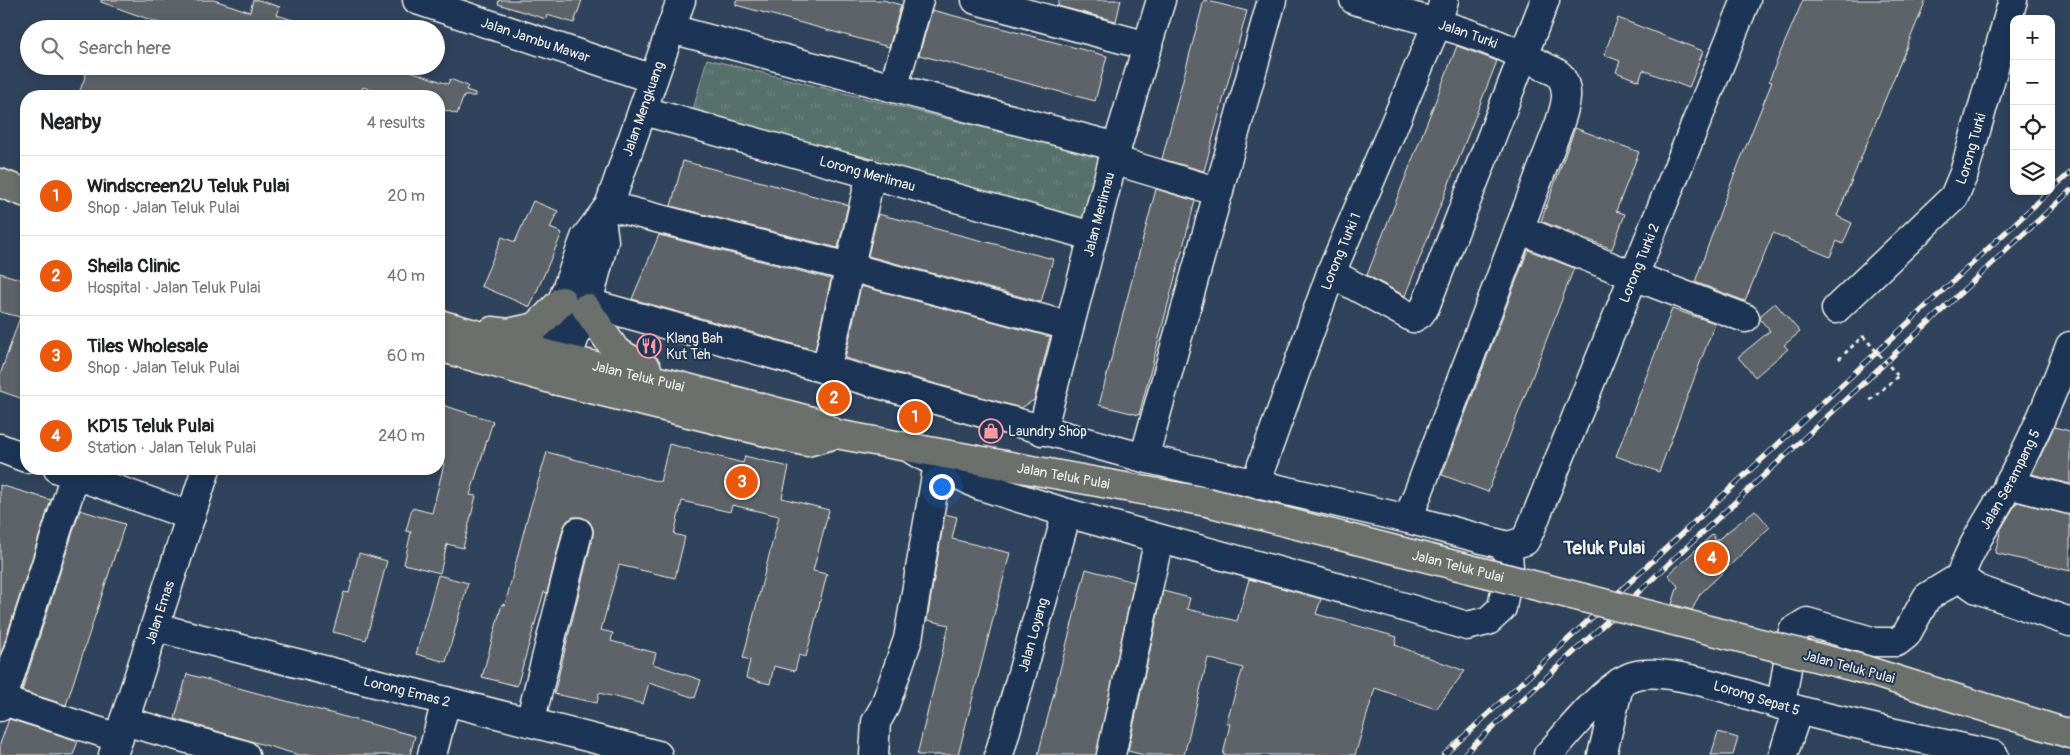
<!DOCTYPE html>
<html lang="en">
<head>
<meta charset="utf-8">
<style>
	:root { --surface:#fff; --page:#f6f6f6; --text:#202124; --muted:#757577; --line:#e0e0e0; --accent:#ea580c }
	body { margin:0; font-family:Pangolin,sans-serif; background:var(--page); color:var(--text) }
	.controls { position:absolute; right:15px; top:15px; display:grid; overflow:hidden; border-radius:10px; box-shadow:0 2px 8px #0003 }
	.controls button { width:45px; height:45px; display:grid; place-items:center; padding:0; border:0; border-bottom:1px solid var(--line); background:var(--surface); color:var(--text); font:25px sans-serif }
	.you { position:absolute; left:941px; top:486px; width:18px; height:18px; margin:-12px; border:4px solid #fff; border-radius:50%; background:#1a73e8; box-shadow:0 0 0 8px #1a73e833 }
	.badge { display:grid; place-items:center; width:32px; height:32px; border-radius:50%; background:var(--accent); color:#fff; font-size:16px; font-weight:700 }
	.pin { position:absolute; translate:-50% -50%; border:2px solid #fff; box-shadow:0 1px 5px #0006 }
	.list { margin:0; padding:0; list-style:none }
	h2 { display:flex; justify-content:space-between; align-items:center; height:65px; margin:0; padding:0 20px; font-size:21px }
	h2 small { font-size:16px; font-weight:400; color:var(--muted) }
	.list li { display:grid; grid-template-columns:32px 1fr auto; gap:15px; align-items:center; box-sizing:border-box; height:80px; padding:0 20px; border-top:1px solid var(--line) }
	.list b { display:block; font-size:19px; white-space:nowrap }
	.list p { margin:0; font-size:16px; white-space:nowrap; color:var(--muted) }
	.list em { font-size:16px; font-style:normal; color:var(--muted) }
	.icon { flex:none; width:28px; height:28px; fill:none; stroke:currentColor; stroke-width:2; stroke-linecap:round; stroke-linejoin:round }
	.map { position:relative; flex:none; width:2070px; height:755px; overflow:hidden }
	.search { position:absolute; background:var(--surface); box-shadow:0 2px 8px #0003; left:20px; top:20px; width:425px; height:55px; display:flex; align-items:center; gap:12px; box-sizing:border-box; padding:0 18px; border-radius:28px; color:var(--muted); font-size:19px }
	.panel { position:absolute; background:var(--surface); box-shadow:0 2px 8px #0003; left:20px; top:90px; width:425px; height:385px; border-radius:20px }
	.map>svg:first-child { display:block }
</style>
</head>
<body>
<div class="map">
<svg width="2070" height="755" viewBox="0 0 2070 755">
	<defs>
		<pattern id="park-tufts" width="24" height="20" patternUnits="userSpaceOnUse" patternTransform="scale(1.25)"><rect width="24" height="20" fill="#57706c"/><path d="M3 7l-1-3M5 7V3M7 7l1-3M15 17l-1-3M17 17v-4M19 17l1-3" fill="none" stroke="#708581"/></pattern>
	</defs>
	<rect width="100%" height="100%" fill="#30435c"/>
	<filter id="ink" filterUnits="userSpaceOnUse"><feTurbulence type="fractalNoise" baseFrequency=".02" numOctaves="2"/><feDisplacementMap in="SourceGraphic" scale="10" xChannelSelector="R" yChannelSelector="G"/><feConvolveMatrix kernelMatrix="1 2 1 2 8 2 1 2 1" color-interpolation-filters="sRGB"/></filter>
	<g filter="url(#ink)">
		<path fill="url(#park-tufts)" stroke="#a6b0aa" d="M707,59L1113,160L1098,231L690,121Z"/>
		<g fill="#5d6368" stroke="#f4f1e8">
			<path d="M101,0H214L250,12L253,0H258L280,7L277,15L308,25V29H160L162,24L101,2Z"/>
			<path d="M499,0H582L574,23L547,15L546,19L498,4Z"/>
			<path d="M736,0H883L901,5L889,47L736,5Z"/>
			<path d="M1059,0H1121L1116,21L1058,6Z"/>
			<path d="M1204,0L1247,11L1204,171L1162,159Z"/>
			<path d="M1803,0H1926L1837,216L1852,223L1843,244L1837,241L1830,257L1773,233L1745,301L1695,282L1727,193L1772,82L1769,81L1778,58Z"/>
			<path d="M932,10L1107,56L1095,101L919,55Z"/>
			<path d="M1618,18L1703,51L1689,88L1643,70L1639,81L1616,72L1620,61L1604,55Z"/>
			<path d="M1457,46L1497,61L1405,296L1367,275Z"/>
			<path d="M89,66H396L448,84L450,79L468,86L466,90L475,93V96H464L457,114L439,108V96H391L363,87L359,96H78Z"/>
			<path d="M1575,128L1639,152L1616,211L1625,214L1612,249L1541,221Z"/>
			<path d="M683,161L848,205L838,248L671,206Z"/>
			<path d="M1156,189L1195,201L1139,415L1099,405Z"/>
			<path d="M533,201L558,211L550,228L562,233L530,307L481,286L502,237L515,242Z"/>
			<path d="M878,214L1053,259L1041,302L868,256Z"/>
			<path d="M659,235L831,279L815,350L632,299Z"/>
			<path d="M1528,250L1574,268L1488,492L1442,475Z"/>
			<path d="M0,273L26,281V400L0,391V375L20,317L0,312Z"/>
			<path d="M861,286L1050,337L1034,400L1021,408L845,358Z"/>
			<path d="M1775,303L1800,332L1784,345L1788,349L1755,377L1738,357L1770,331L1760,319V316Z"/>
			<path d="M1672,309L1715,323L1659,472L1616,456Z"/>
			<path d="M439,404L493,421L470,495L476,496L463,548L447,544L440,573L404,564L411,532L406,531L412,508L432,513L444,464L439,462Z"/>
			<path d="M2054,427L2070,431V484L2032,474Z"/>
			<path d="M669,444L743,463L745,456L789,467L782,498L829,510L813,571L827,574L806,657L799,655L795,671L774,666L770,684L746,678L750,660L743,658L779,516L732,505L730,512L682,501L674,534L685,537L675,578L619,565L601,630L613,633L611,641L656,653L653,664L701,680L695,698L649,683L643,704L599,693L597,703L554,694L593,536V528L589,521L581,517H573L567,521L563,528L547,593L544,592L517,686L482,677L502,604L505,605L527,519L547,452L660,482Z"/>
			<path d="M0,485L51,500L0,656Z"/>
			<path d="M2017,502L2070,515V571L1995,553L2001,529Z"/>
			<path d="M80,510L125,524L66,705L22,691Z"/>
			<path d="M1755,510L1770,527L1700,594L1692,610L1672,604L1678,586L1668,575L1713,534L1716,541Z"/>
			<path d="M945,514L957,517L952,539L1010,553L958,755H917L949,625L927,620Z"/>
			<path d="M359,553L387,561L366,640L333,632L344,592L349,593Z"/>
			<path d="M1086,569L1134,582L1096,755H1038Z"/>
			<path d="M438,575L468,583L446,662L416,654Z"/>
			<path d="M1249,579L1321,599L1316,614L1397,637L1395,645L1465,671L1436,709L1375,688L1355,755H1223L1230,724L1226,723L1243,668L1208,658L1184,755H1144L1128,751L1163,591L1190,598L1187,609L1237,621Z"/>
			<path d="M187,674L415,736L410,755H299L175,719Z"/>
			<path d="M9,719L78,741L73,755H0V744Z"/>
			<path d="M1718,732L1738,738L1733,755H1711Z"/>
		</g>
		<g fill="none" stroke-linecap="round" stroke-linejoin="round">
			<g stroke="#f4f1e8" stroke-width="31">
				<g id="minor">
					<path id="s1" d="M417,0L653,79"/>
					<path d="M976,0L1148,46"/>
					<path id="s2" d="M1354,0C1418,18 1487,34 1545,67C1551,70 1558,72 1561,77C1571,92 1564,110 1559,125L1408,519"/>
					<path d="M671,29L1117,147"/>
					<path d="M893,88L919,0"/>
					<path id="s3" d="M644,111L1092,236"/>
					<path d="M1113,160L1219,192"/>
					<path d="M609,206L849,267L1069,326"/>
					<path d="M1519,229L1634,276L1745,318"/>
					<path d="M1331,273L1413,318L1420,314L1425,307L1545,0"/>
					<path id="s4" d="M588,303L1144,458L1408,519L1508,546L1525,541L1532,526L1746,0"/>
					<path id="s5" d="M1836,309L1954,197L1964,173L2013,0"/>
					<path d="M826,370L871,174"/>
					<path id="s6" d="M538,375L562,301L585,238L609,206L681,0"/>
					<path d="M558,381L588,303L604,241L601,218"/>
					<path id="s7" d="M1042,431L1113,160L1161,0"/>
					<path d="M0,448L26,458"/>
					<path d="M914,451L978,485L1067,513L1354,592L1467,626L1488,621L1502,608L1509,567L1508,555"/>
					<path d="M1144,458L1272,0"/>
					<path d="M58,469L191,516"/>
					<path id="s8" d="M1255,484L1331,273L1437,24L1444,0"/>
					<path d="M2008,484L2070,500"/>
					<path id="s9" d="M1960,577C1971,544 1992,516 2008,486C2032,441 2053,393 2070,346"/>
					<path d="M1960,577L1977,589L2070,622"/>
					<path id="s10" d="M155,627L658,755"/>
					<path d="M0,700L119,738"/>
					<path d="M1781,705L1793,631L1807,622L1875,642H1897L1906,635L1927,597L1960,577"/>
					<path d="M0,707L75,475"/>
					<path d="M124,721L245,755"/>
					<path d="M530,722L578,532"/>
					<path id="s11" d="M113,755L206,469"/>
					<path d="M432,755L446,701"/>
					<path d="M874,755L876,722L884,708L908,639L938,464"/>
					<path id="s12" d="M999,755L1067,513"/>
					<path d="M1111,755L1159,539"/>
					<path id="s13" d="M1548,755C1569,732 1604,686 1633,676C1667,664 1760,700 1798,710C1863,727 1929,740 1994,755"/>
					<path d="M1602,755L1620,682"/>
					<path d="M1783,755L1798,710"/>
				</g>
			</g>
			<g stroke="#f4f1e8" stroke-width="31">
				<g id="major">
					<path d="M0,183L26,193"/>
					<path d="M586,308L616,351L647,369"/>
					<path id="s14" d="M439,324L546,354L676,385L812,421L836,434L1207,502"/>
					<path d="M492,331L508,333L536,327L562,301"/>
					<path d="M439,347L558,381L807,442L836,434"/>
					<path d="M1862,669L2070,734"/>
				</g>
			</g>
			<g stroke="#f4f1e8" stroke-width="3" stroke-dasharray="4 4" stroke-linecap="butt">
				<path d="M1839,359L1863,336"/>
				<path d="M1870,400L1898,376"/>
			</g>
			<use href="#minor" stroke="#1d3557" stroke-width="28"/>
			<use href="#major" stroke="#6c706d" stroke-width="28"/>
			<g stroke="#f4f1e8" stroke-width="5.5">
				<g id="rail">
					<path d="M2051,190L2070,173"/>
					<path d="M1444,755L2050,191"/>
					<path d="M1463,755L2070,191"/>
				</g>
			</g>
			<use href="#rail" stroke="#1d3557" stroke-width="4" stroke-dasharray="11" stroke-linecap="butt"/>
			<g stroke="#f4f1e8" stroke-width="31" stroke-linecap="butt">
				<g id="major-bridge">
					<path id="s15" d="M1207,502L1862,669"/>
				</g>
			</g>
			<path stroke="#f4f1e8" stroke-width="3" stroke-dasharray="4 4" stroke-linecap="butt" d="M1863,336L1898,376"/>
			<use href="#major-bridge" stroke="#6c706d" stroke-width="28"/>
		</g>
	</g>
	<defs>
		<g id="restaurant-ring" transform="scale(1.25)"><circle r="9.5" fill="#1d3557" stroke="#ff9aa2" stroke-width="1.5"/><path d="M-5-6h1v4h1v-4h1v4h1v-4h1v5L-1.5 .5V6h-2V.5L-5-1ZM5-6V6H3V1.5H1.5Q1.5-4 5-6Z" fill="#ff9aa2"/></g>
		<g id="shop-ring" transform="scale(1.25)"><circle r="9.5" fill="#1d3557" stroke="#ff9aa2" stroke-width="1.5"/><path d="M-5-2.5h2.3a2.7 3.5 0 0 1 5.4 0H5L5.5 6h-11ZM-1.5-2.5h3a1.5 2.3 0 0 0-3 0Z" fill="#ff9aa2"/></g>
	</defs>
	<g fill-rule="evenodd">
		<use href="#restaurant-ring" x="649" y="346"/>
		<use href="#shop-ring" x="991" y="431"/>
	</g>
	<g text-anchor="middle" dominant-baseline="central" stroke-width="4" stroke-linejoin="round" paint-order="stroke">
		<g font-size="14" fill="#f4f1e8" stroke="#1d3557">
			<text stroke="none"><textPath href="#s2" startOffset="119">Jalan Turki</textPath></text>
			<text stroke="none"><textPath href="#s1" startOffset="125">Jalan Jambu Mawar</textPath></text>
			<text stroke="none"><textPath href="#s6" startOffset="288">Jalan Mengkuang</textPath></text>
			<text stroke="none"><textPath href="#s5" startOffset="214">Lorong Turki</textPath></text>
			<text stroke="none"><textPath href="#s3" startOffset="232">Lorong Merlimau</textPath></text>
			<text stroke="none"><textPath href="#s7" startOffset="224">Jalan Merlimau</textPath></text>
			<text stroke="none"><textPath href="#s8" startOffset="248">Lorong Turki 1</textPath></text>
			<text stroke="none"><textPath href="#s4" startOffset="1270">Lorong Turki 2</textPath></text>
			<text stroke="none"><textPath href="#s14" startOffset="206">Jalan Teluk Pulai</textPath></text>
			<text stroke="none"><textPath href="#s14" startOffset="644">Jalan Teluk Pulai</textPath></text>
			<text stroke="none"><textPath href="#s9" startOffset="110">Jalan Serampang 5</textPath></text>
			<text stroke="none"><textPath href="#s15" startOffset="259">Jalan Teluk Pulai</textPath></text>
			<text stroke="none"><textPath href="#s11" startOffset="150">Jalan Emas</textPath></text>
			<text stroke="none"><textPath href="#s12" startOffset="125">Jalan Loyang</textPath></text>
			<text transform="translate(1849 667) rotate(15)">Jalan Teluk Pulai</text>
			<text stroke="none"><textPath href="#s10" startOffset="260">Lorong Emas 2</textPath></text>
			<text stroke="none"><textPath href="#s13" startOffset="244">Lorong Sepat 5</textPath></text>
		</g>
		<g font-size="14" fill="#f4f1e8" stroke="#1d3557" text-anchor="start">
			<text x="666" y="338">Klang Bah<tspan x="666" dy="16">Kut Teh</tspan></text>
			<text x="1008" y="431">Laundry Shop</text>
		</g>
		<g font-size="19" font-weight="bold" fill="#f4f1e8" stroke="#1d3557">
			<text x="1604" y="548">Teluk Pulai</text>
		</g>
	</g>
</svg>
<div class="controls">
<button>+</button>
<button>−</button>
<button><svg class="icon" aria-label="locate" viewBox="0 0 24 24"><circle cx="12" cy="12" r="6"/><path d="M12 2v4M12 18v4M2 12h4M18 12h4"/></svg></button>
<button><svg class="icon" aria-label="layers" viewBox="0 0 24 24"><path d="M12 4l9 5-9 5-9-5zM3 14l9 5 9-5"/></svg></button>
</div>
<div class="you"></div>
<div class="pin badge" style="left:915px;top:417px">1</div>
<div class="pin badge" style="left:834px;top:398px">2</div>
<div class="pin badge" style="left:742px;top:482px">3</div>
<div class="pin badge" style="left:1712px;top:558px">4</div>
<div class="search"><svg class="icon" aria-label="search" viewBox="0 0 24 24"><circle cx="10" cy="10" r="6"/><path d="M15 15l6 6"/></svg>Search here</div>
<section class="panel">
<h2>Nearby<small>4 results</small></h2>
<ul class="list">
<li><span class="badge">1</span><div><b>Windscreen2U Teluk Pulai</b><p>Shop · Jalan Teluk Pulai</p></div><em>20 m</em></li>
<li><span class="badge">2</span><div><b>Sheila Clinic</b><p>Hospital · Jalan Teluk Pulai</p></div><em>40 m</em></li>
<li><span class="badge">3</span><div><b>Tiles Wholesale</b><p>Shop · Jalan Teluk Pulai</p></div><em>60 m</em></li>
<li><span class="badge">4</span><div><b>KD15 Teluk Pulai</b><p>Station · Jalan Teluk Pulai</p></div><em>240 m</em></li>
</ul>
</section>
</div>
</body>
</html>
